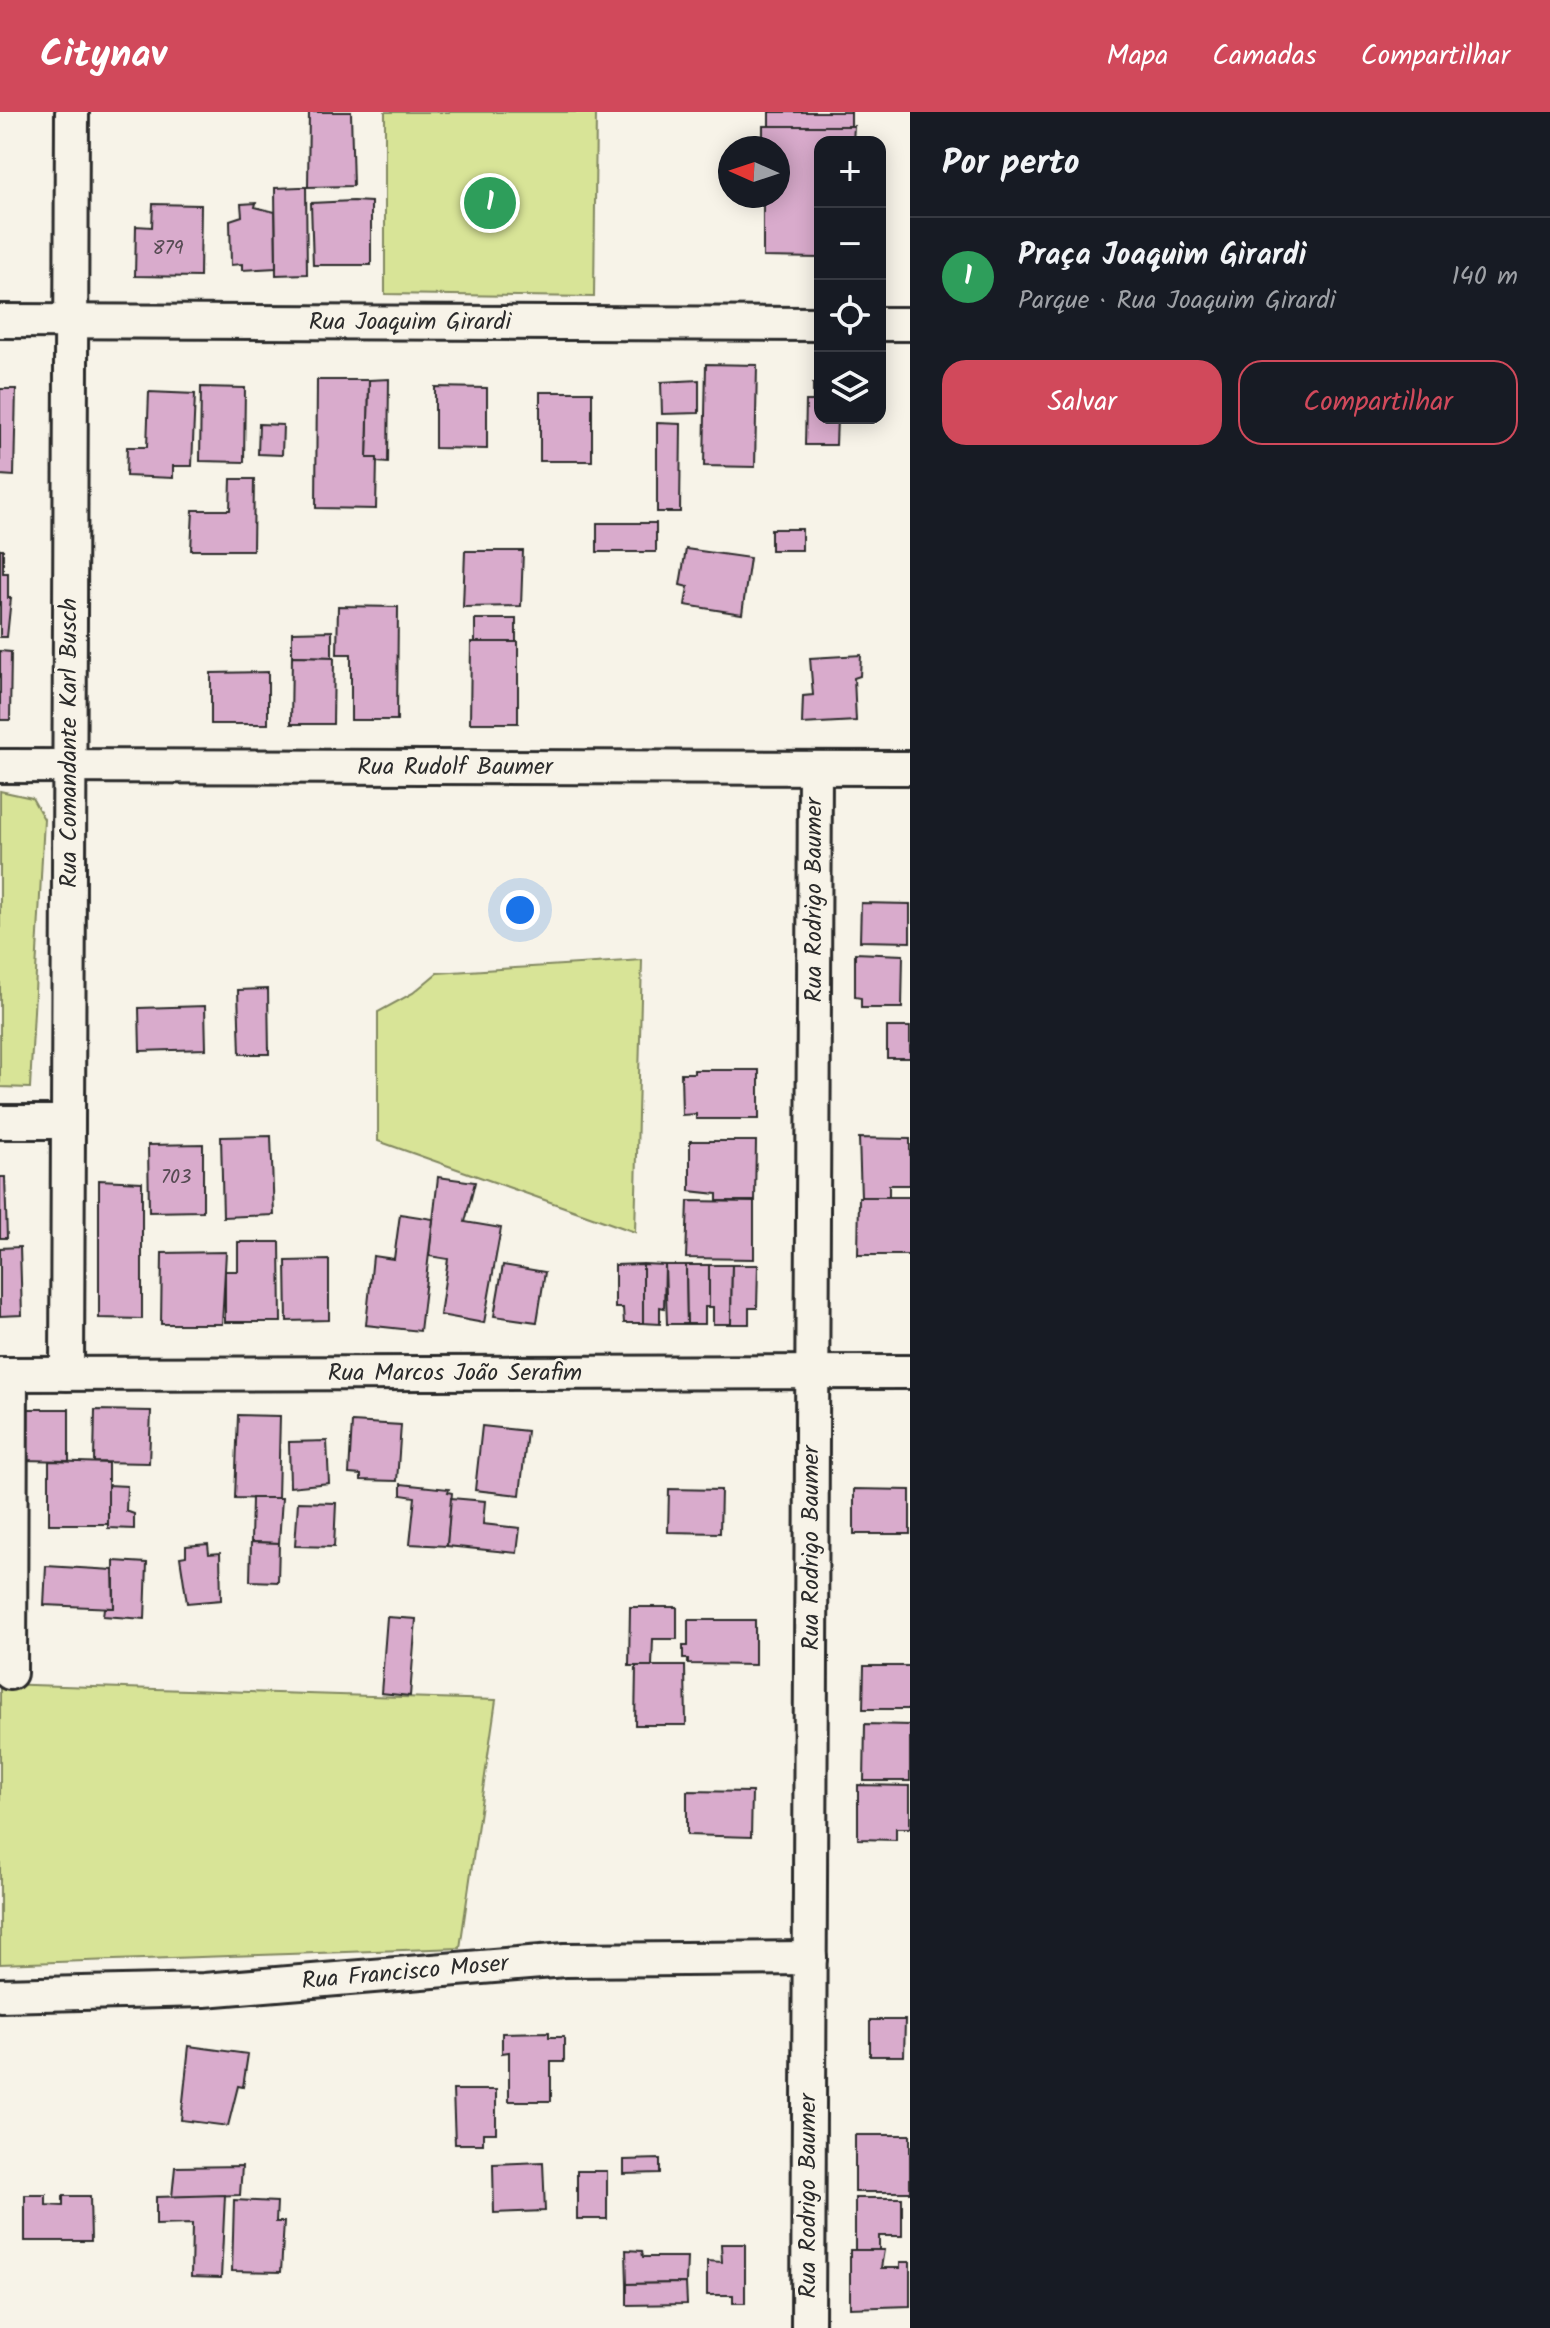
<!DOCTYPE html>
<html lang="pt">
<head>
<meta charset="utf-8">
<style>
	:root { --surface:#171b24; --page:#242831; --text:#f1f3f6; --muted:#9ea1a6; --line:#363941; --accent:#d1495b }
	body { margin:0; font-family:Kalam,sans-serif; background:var(--page); color:var(--text) }
	.controls { position:absolute; right:24px; top:24px; display:grid; overflow:hidden; border-radius:16px; box-shadow:0 4px 20px #0003 }
	.controls button { width:72px; height:72px; display:grid; place-items:center; padding:0; border:0; border-bottom:2px solid var(--line); background:var(--surface); color:var(--text); font:40px sans-serif }
	.compass { position:absolute; left:718px; top:24px; width:72px; height:72px; border-radius:50%; background:var(--surface); box-shadow:0 4px 20px #0003; rotate:273deg }
	.you { position:absolute; left:520px; top:798px; width:28px; height:28px; margin:-20px; border:6px solid #fff; border-radius:50%; background:#1a73e8; box-shadow:0 0 0 12px #1a73e833 }
	.badge { display:grid; place-items:center; width:52px; height:52px; border-radius:50%; background:var(--accent); color:#fff; font-size:26px; font-weight:700 }
	.pin { position:absolute; translate:-50% -50%; border:4px solid #fff; box-shadow:0 2px 8px #0006 }
	.list { margin:0; padding:0; list-style:none }
	h2 { display:flex; justify-content:space-between; align-items:center; height:104px; margin:0; padding:0 32px; font-size:34px }
	h2 small { font-size:26px; font-weight:400; color:var(--muted) }
	.list li { display:grid; grid-template-columns:52px 1fr auto; gap:24px; align-items:center; box-sizing:border-box; height:120px; padding:0 32px; border-top:2px solid var(--line) }
	.list b { display:block; font-size:30px; white-space:nowrap }
	.list p { margin:0; font-size:26px; white-space:nowrap; color:var(--muted) }
	.list em { font-size:26px; font-style:normal; color:var(--muted) }
	.actions { display:flex; gap:16px; padding:24px 32px }
	.actions a { flex:1; padding:18px 0; border:2px solid var(--accent); border-radius:24px; text-align:center; font-size:28px; color:var(--accent) }
	.actions .main { background:var(--accent); color:#fff }
	.icon { flex:none; width:44px; height:44px; fill:none; stroke:currentColor; stroke-width:2; stroke-linecap:round; stroke-linejoin:round }
	.map { position:relative; flex:none; width:910px; height:2216px; overflow:hidden }
	header { display:flex; align-items:center; gap:48px; box-sizing:border-box; height:112px; padding:0 40px; background:var(--accent); color:#fff }
	header strong { font-size:38px }
	nav { display:flex; gap:44px; margin-inline-start:auto; font-size:28px }
	main { display:flex }
	aside { flex:1; background:var(--surface) }
	.map>svg:first-child { display:block }
</style>
</head>
<body>
<header>
<strong>Citynav</strong>
<nav><a>Mapa</a><a>Camadas</a><a>Compartilhar</a></nav>
</header>
<main>
<div class="map">
<svg width="910" height="2216" viewBox="0 0 910 2216">
	<rect width="100%" height="100%" fill="#f7f3e8"/>
	<filter id="ink" filterUnits="userSpaceOnUse"><feTurbulence type="fractalNoise" baseFrequency=".0125" numOctaves="2"/><feDisplacementMap in="SourceGraphic" scale="16" xChannelSelector="R" yChannelSelector="G"/><feConvolveMatrix kernelMatrix="1 2 1 2 8 2 1 2 1" color-interpolation-filters="sRGB"/></filter>
	<g filter="url(#ink)">
		<g fill="#d8e497" stroke="#828861" stroke-width="2">
			<path d="M385,0H596L594,185L385,182Z"/>
			<path d="M0,679L32,686L44,707L30,976L0,975Z"/>
			<path d="M642,848L635,1120L378,1029V900L413,881L437,861Z"/>
			<path d="M0,1572L496,1588L460,1836L0,1852Z"/>
		</g>
		<g fill="#d9abcc" stroke="#2b2b2b" stroke-width="2">
			<path d="M309,0H351L353,74L308,75Z"/>
			<rect x="769" y="0" width="82" height="14"/>
			<path d="M763,14H854L853,30H820V146L763,145V84H778V36H763Z"/>
			<path d="M300,75H306L307,162L276,163L275,76Z"/>
			<path d="M353,89L371,90V153H313L311,91Z"/>
			<path d="M256,91L255,95L275,100L276,156L242,158V152L231,153L230,108L242,104L241,92Z"/>
			<path d="M153,92L201,93L200,165L135,164L136,114L152,115Z"/>
			<path d="M706,252L757,253L755,355L704,354Z"/>
			<path d="M389,267L388,351L377,350V346H367L369,268Z"/>
			<path d="M317,268H369L367,346H377L376,397L316,396Z"/>
			<path d="M699,268V301L662,302L661,270Z"/>
			<path d="M813,272H820V306H837L836,333H805L806,289H813Z"/>
			<path d="M201,275L245,276L244,350L200,349Z"/>
			<path d="M435,275L487,276V337L435,336Z"/>
			<path d="M0,277H16L14,364L0,363Z"/>
			<path d="M149,280L195,282L192,354H173V366L126,364L127,335H147Z"/>
			<rect x="540" y="280" width="52" height="69"/>
			<path d="M657,311L681,312L680,400H657Z"/>
			<path d="M259,312L283,313L282,343L258,342Z"/>
			<path d="M231,367H254L253,438H191L193,398H230Z"/>
			<rect x="597" y="411" width="59" height="29"/>
			<rect x="771" y="417" width="31" height="21"/>
			<path d="M0,437H3V461H8V486H11L7,525H0Z"/>
			<path d="M686,437L750,446L742,502L685,493L688,475L680,473Z"/>
			<path d="M465,439H523L521,494L463,495Z"/>
			<path d="M338,494L398,495L397,608H351V542H337Z"/>
			<rect x="475" y="507" width="41" height="23"/>
			<path d="M332,519V545L292,544V520Z"/>
			<path d="M471,530H518V611H470Z"/>
			<path d="M0,539L11,540L10,608H0Z"/>
			<path d="M861,543L860,564L854,566L856,609L802,612L803,584L813,583L810,546Z"/>
			<path d="M292,544L334,545L333,612H291Z"/>
			<path d="M268,560V612H211V561Z"/>
			<path d="M861,791L910,792V830L860,829Z"/>
			<path d="M855,841L903,843L902,896H861V886L855,885Z"/>
			<path d="M268,877L269,942H240L238,878Z"/>
			<path d="M205,894L206,937L140,939L139,896Z"/>
			<rect x="887" y="915" width="23" height="31"/>
			<path d="M694,958H759V1007H696V1002L682,1003L681,961H694Z"/>
			<path d="M271,1024L274,1103L223,1105L221,1025Z"/>
			<path d="M859,1026L910,1027V1073H889V1085H861Z"/>
			<path d="M690,1029H756L755,1089H717V1082L690,1079Z"/>
			<path d="M203,1032V1099L149,1100L148,1033Z"/>
			<path d="M0,1065H5L7,1126H0Z"/>
			<path d="M438,1065L475,1070L465,1110L501,1116L484,1211L440,1203L448,1147L429,1144Z"/>
			<path d="M99,1068L142,1070V1207L99,1206Z"/>
			<path d="M859,1085H910V1143H858Z"/>
			<path d="M688,1089L754,1090V1147L686,1146Z"/>
			<path d="M400,1102L433,1107L420,1219L366,1213L373,1144L394,1147Z"/>
			<path d="M238,1130H280L281,1210H225V1159H238Z"/>
			<path d="M20,1135L22,1203L0,1204V1136Z"/>
			<path d="M226,1140L222,1212H161L162,1141Z"/>
			<path d="M329,1148V1208L287,1209L286,1149Z"/>
			<path d="M643,1152L665,1153L664,1196L660,1195V1212L643,1211Z"/>
			<path d="M643,1152V1211H624L623,1196H615V1153Z"/>
			<path d="M503,1153L545,1160L537,1210L494,1204Z"/>
			<path d="M665,1153H686L687,1212H667Z"/>
			<path d="M686,1153H709V1195H705V1212H687Z"/>
			<path d="M709,1153H732L731,1212H713V1195H709Z"/>
			<path d="M732,1153H758L757,1196H749V1212H731Z"/>
			<path d="M23,1297H69V1349L23,1348Z"/>
			<path d="M95,1298L151,1299L149,1351L94,1350Z"/>
			<path d="M238,1303L280,1304L278,1387L235,1386Z"/>
			<path d="M352,1310L401,1313L397,1369L361,1368V1363L349,1362Z"/>
			<path d="M482,1314L527,1319L520,1383L475,1378Z"/>
			<path d="M327,1329L329,1371L290,1375L289,1330Z"/>
			<path d="M49,1349L108,1351V1412H49Z"/>
			<path d="M401,1372L449,1377L448,1380L452,1381L447,1434L410,1432L415,1385L401,1383Z"/>
			<path d="M108,1373L127,1374L126,1399L134,1402V1417L108,1416Z"/>
			<path d="M669,1377L721,1378L720,1421L668,1420Z"/>
			<path d="M854,1377L910,1378V1422H854Z"/>
			<path d="M252,1386H282L279,1431L251,1430Z"/>
			<path d="M451,1386L485,1389L483,1412L520,1416L517,1441L447,1434Z"/>
			<path d="M298,1390L336,1391L334,1435L295,1434Z"/>
			<path d="M251,1430L279,1431L278,1470L250,1469Z"/>
			<path d="M208,1432L209,1442L220,1441L221,1488L187,1491L180,1445L186,1444V1434Z"/>
			<path d="M114,1449L147,1451L145,1507L103,1504L104,1496H114Z"/>
			<path d="M46,1454L113,1458L114,1496L44,1493Z"/>
			<path d="M630,1495H677V1527H653L652,1554H629Z"/>
			<path d="M387,1505L416,1507L410,1584L381,1581Z"/>
			<path d="M688,1508H755V1553L688,1552V1547H683V1534H688Z"/>
			<path d="M636,1554H685L686,1613H635Z"/>
			<path d="M864,1554H910V1597H863Z"/>
			<path d="M865,1612L910,1613V1669H864Z"/>
			<path d="M858,1673L910,1674V1716H896V1728L858,1727Z"/>
			<path d="M687,1679L752,1680L751,1725L687,1723Z"/>
			<path d="M870,1908H905L904,1944H870Z"/>
			<path d="M549,1920V1925H564V1950H551V1989H509V1940L502,1941V1921Z"/>
			<path d="M189,1934L248,1942L243,1975L238,1974L228,2014L181,2008Z"/>
			<path d="M453,1978H496V2021H483V2032H455Z"/>
			<rect x="855" y="2023" width="55" height="57"/>
			<path d="M660,2047V2061L624,2062V2048Z"/>
			<path d="M543,2050L545,2099L494,2101L493,2052Z"/>
			<path d="M242,2054L240,2083L172,2085L175,2055Z"/>
			<rect x="577" y="2059" width="30" height="48"/>
			<path d="M25,2083H46V2093L63,2094V2084H90L91,2129H25Z"/>
			<path d="M225,2083L221,2166L191,2165L192,2112L156,2113V2085Z"/>
			<path d="M855,2086H902V2124H879V2138H855Z"/>
			<path d="M234,2088L277,2090L276,2110H284L281,2160L232,2159Z"/>
			<path d="M721,2132H745V2191H733V2183H707V2149L722,2150Z"/>
			<path d="M626,2138L642,2139L643,2145H687L686,2171L627,2172Z"/>
			<path d="M850,2138H884L881,2156H900V2150H910V2194L850,2196Z"/>
			<path d="M686,2171L687,2192L627,2193V2172Z"/>
		</g>
		<g fill="none" stroke-linecap="round" stroke-linejoin="round">
			<g stroke="#2b2b2b" stroke-width="38">
				<g id="minor">
					<path d="M0,209L820,212"/>
					<path d="M880,212H910"/>
					<path d="M0,654L910,656"/>
					<path d="M0,1010H68"/>
					<path d="M0,1262L910,1260"/>
					<path d="M67,1262L72,0"/>
					<path d="M10,1561L11,1262"/>
					<path d="M0,1883L204,1878L565,1848L810,1846"/>
					<path d="M808,2216L815,656"/>
				</g>
			</g>
			<use href="#minor" stroke="#f7f3e8" stroke-width="32"/>
		</g>
	</g>
	<g text-anchor="middle" dominant-baseline="central" stroke-width="6" stroke-linejoin="round" paint-order="stroke">
		<g font-size="20" fill="#564b53">
			<text x="168" y="137">879</text>
			<text x="176" y="1066">703</text>
		</g>
		<g font-size="24" fill="#2b2b2b" stroke="#f7f3e8">
			<text x="410" y="210">Rua Joaquim Girardi</text>
			<text transform="translate(69 631) rotate(-90)">Rua Comandante Karl Busch</text>
			<text x="455" y="655">Rua Rudolf Baumer</text>
			<text transform="translate(814 788) rotate(-90)">Rua Rodrigo Baumer</text>
			<text x="455" y="1261">Rua Marcos João Serafim</text>
			<text transform="translate(811 1436) rotate(-90)">Rua Rodrigo Baumer</text>
			<text transform="translate(405 1861) rotate(-5)">Rua Francisco Moser</text>
			<text transform="translate(808 2084) rotate(-90)">Rua Rodrigo Baumer</text>
		</g>
	</g>
</svg>
<div class="controls">
<button>+</button>
<button>−</button>
<button><svg class="icon" aria-label="locate" viewBox="0 0 24 24"><circle cx="12" cy="12" r="6"/><path d="M12 2v4M12 18v4M2 12h4M18 12h4"/></svg></button>
<button><svg class="icon" aria-label="layers" viewBox="0 0 24 24"><path d="M12 4l9 5-9 5-9-5zM3 14l9 5 9-5"/></svg></button>
</div>
<svg class="compass" viewBox="-18 -18 36 36"><path d="M0-13l5 13h-10z" fill="#e53935"/><path d="M0 13l5-13h-10z" fill="#9ea1a6"/></svg>
<div class="you"></div>
<div class="pin badge" style="left:490px;top:91px;background:#2e9e5b">1</div>
</div>
<aside>
<h2>Por perto<small></small></h2>
<ul class="list">
<li><span class="badge" style="background:#2e9e5b">1</span><div><b>Praça Joaquim Girardi</b><p>Parque · Rua Joaquim Girardi</p></div><em>140 m</em></li>
</ul>
<div class="actions"><a class="main">Salvar</a><a>Compartilhar</a></div>
</aside>
</main>
</body>
</html>
